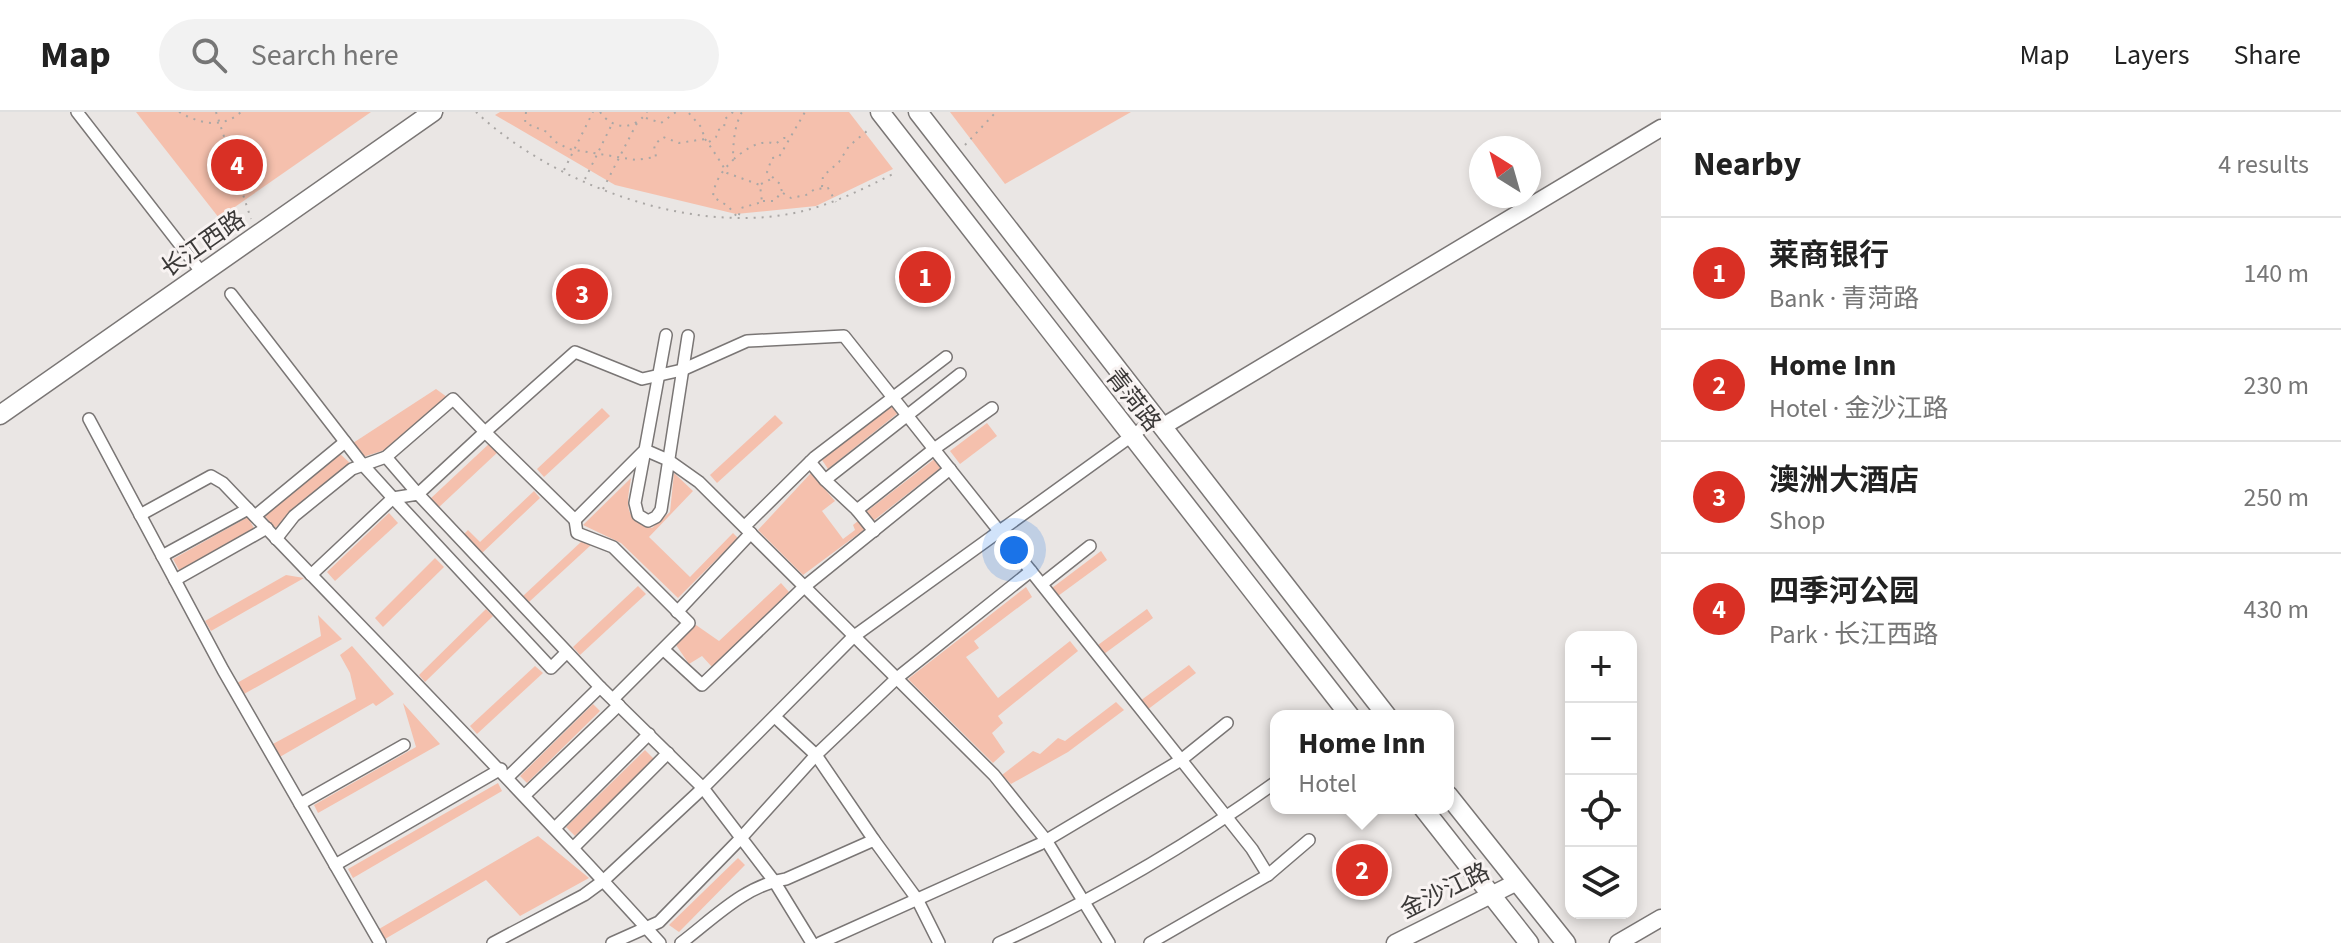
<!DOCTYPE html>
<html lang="en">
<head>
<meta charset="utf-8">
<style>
	:root { --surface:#fff; --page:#f2f2f2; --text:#222; --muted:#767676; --line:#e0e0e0; --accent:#d93025 }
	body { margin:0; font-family:"Source Sans 3","Noto Sans SC",sans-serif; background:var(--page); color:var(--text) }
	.controls { position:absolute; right:24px; bottom:24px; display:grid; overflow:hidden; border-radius:16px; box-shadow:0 4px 12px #0003 }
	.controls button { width:72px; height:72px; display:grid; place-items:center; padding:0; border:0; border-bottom:2px solid var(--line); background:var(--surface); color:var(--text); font:40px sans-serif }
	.compass { position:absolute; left:1469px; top:24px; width:72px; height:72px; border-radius:50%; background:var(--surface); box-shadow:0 4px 12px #0003; rotate:323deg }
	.you { position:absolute; left:1014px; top:438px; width:28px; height:28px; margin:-20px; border:6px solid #fff; border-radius:50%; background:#1a73e8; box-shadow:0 0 0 12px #1a73e833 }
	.badge { display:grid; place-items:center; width:52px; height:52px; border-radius:50%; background:var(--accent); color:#fff; font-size:26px; font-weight:700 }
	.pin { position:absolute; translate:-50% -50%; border:4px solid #fff; box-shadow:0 2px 8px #0006 }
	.popup { position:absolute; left:1270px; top:598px; width:184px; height:104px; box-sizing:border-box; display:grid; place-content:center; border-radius:16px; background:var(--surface); filter:drop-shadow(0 2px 6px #0005); font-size:26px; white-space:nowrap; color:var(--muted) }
	.popup b { font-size:30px; color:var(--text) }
	.popup::after { content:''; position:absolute; left:50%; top:100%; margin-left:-16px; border:16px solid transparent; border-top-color:var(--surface) }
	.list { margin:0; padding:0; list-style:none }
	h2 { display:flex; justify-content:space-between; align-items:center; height:104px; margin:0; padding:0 32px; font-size:34px }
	h2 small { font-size:26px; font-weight:400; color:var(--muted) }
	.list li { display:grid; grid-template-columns:52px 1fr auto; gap:24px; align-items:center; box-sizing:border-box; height:112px; padding:0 32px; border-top:2px solid var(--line) }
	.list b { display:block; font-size:30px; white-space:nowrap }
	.list p { margin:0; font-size:26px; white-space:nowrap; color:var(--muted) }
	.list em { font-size:26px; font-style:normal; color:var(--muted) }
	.icon { flex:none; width:44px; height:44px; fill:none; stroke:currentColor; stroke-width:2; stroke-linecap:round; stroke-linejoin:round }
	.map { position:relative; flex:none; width:1661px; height:831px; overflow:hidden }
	header { display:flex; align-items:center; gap:48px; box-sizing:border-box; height:112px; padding:0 40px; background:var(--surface); border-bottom:2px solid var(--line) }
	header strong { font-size:38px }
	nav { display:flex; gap:44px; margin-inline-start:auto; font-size:28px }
	.search { width:560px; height:72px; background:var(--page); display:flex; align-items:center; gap:20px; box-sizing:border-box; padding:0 28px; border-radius:44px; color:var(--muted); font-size:30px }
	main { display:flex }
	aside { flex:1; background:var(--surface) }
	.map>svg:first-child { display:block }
</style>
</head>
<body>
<header>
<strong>Map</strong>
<div class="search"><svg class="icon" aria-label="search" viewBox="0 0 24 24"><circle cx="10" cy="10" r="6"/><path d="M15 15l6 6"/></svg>Search here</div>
<nav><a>Map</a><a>Layers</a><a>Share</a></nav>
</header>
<main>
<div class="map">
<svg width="1661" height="831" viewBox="0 0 1661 831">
	<rect width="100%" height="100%" fill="#eae6e4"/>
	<g fill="#f5c0ad">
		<path d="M136,0H371L219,106Z"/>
		<path d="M500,0H849L893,57L816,94L736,102L615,73L495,3Z"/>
		<path d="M950,0H1131L1005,72Z"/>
		<path d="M436,277L447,285L388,337L363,345L353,331Z"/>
		<path d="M891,292L898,301L828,357L822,348Z"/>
		<path d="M602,296L610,304L544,365L537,357Z"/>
		<path d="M775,303L783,311L717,371L710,363Z"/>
		<path d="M987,311L997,324L960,352L950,339Z"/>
		<path d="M491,330L500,338L437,397L429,388Z"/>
		<path d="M339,341L351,352L275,416L264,403Z"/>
		<path d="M937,345L943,354L873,409L866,400Z"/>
		<path d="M674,361L693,379L649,425L690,465L733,421L738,426L678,486L621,431L583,413L631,366C627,393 622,406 652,416L670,400Z"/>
		<path d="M811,361L835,389L822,399L843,427L855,418L853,413L858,409L865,417L803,463L758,418Z"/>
		<path d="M534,379L540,386L481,442L463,423L468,418L480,430Z"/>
		<path d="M389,401L398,411L335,469L327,460Z"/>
		<path d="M248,405L255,418L180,460L173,447Z"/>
		<path d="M582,429L591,433L529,490L523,484Z"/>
		<path d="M1101,439L1107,448L1058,484L1052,476Z"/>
		<path d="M435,446L444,455L383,515L375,506Z"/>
		<path d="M286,463L304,466L211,519L205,509Z"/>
		<path d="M781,471L789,480L712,555L702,544L689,552L676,533L696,513L719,529Z"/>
		<path d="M638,474L646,482L580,543L573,535Z"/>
		<path d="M1026,475L1032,485L974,529L979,536L966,545L998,586L1070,529L1078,539L998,604L1003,611L992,621L1005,640L993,651L908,567Z"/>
		<path d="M486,497L493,504L425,570L419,563Z"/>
		<path d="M1147,497L1153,506L1104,542L1098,533Z"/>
		<path d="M318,503L342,527L244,582L237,571L321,524Z"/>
		<path d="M352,534L394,582L376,594L373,591L278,646L271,633L356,587L350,561L340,543Z"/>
		<path d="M1189,553L1196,561L1147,598L1140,589Z"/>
		<path d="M535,554L543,561L477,622L470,614Z"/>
		<path d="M1116,590L1124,598L1068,640L1011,672L1002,663L1033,639L1040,642L1058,626L1065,629Z"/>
		<path d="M403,591L440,632L318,701L314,693L416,635Z"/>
		<path d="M593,592L600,599L527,671L520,664Z"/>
		<path d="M645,638L654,647L575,724L566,715Z"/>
		<path d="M498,671L502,679L353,766L348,757Z"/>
		<path d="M538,724L589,766L520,804L486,768L385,827L379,817Z"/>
		<path d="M738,746L745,753L679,820L669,813Z"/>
	</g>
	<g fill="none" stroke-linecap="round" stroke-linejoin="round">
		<g stroke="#7a7675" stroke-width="14">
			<g id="street">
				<path d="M77,0L202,161"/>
				<path d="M231,182L363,353L393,386L311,463"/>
				<path d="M688,224L661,398L656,405L648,409L638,403L635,391L645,338L668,348L699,370L994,663L1046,728L1109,831"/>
				<path d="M89,307L223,558L380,831"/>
				<path d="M386,345L418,382L485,320L575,408L645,338L666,223"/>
				<path d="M810,350L825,368L960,262"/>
				<path d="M825,368L857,398L934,337L992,296"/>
				<path d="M857,398L874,419"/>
				<path d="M140,403L211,364L223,371C369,524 518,674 660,831"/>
				<path d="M255,404L345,330"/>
				<path d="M575,408L577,421L613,435L689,511L613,587"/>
				<path d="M745,414L815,345L946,245"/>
				<path d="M276,427L294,404L352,357L386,345L453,287L485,320L575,240L642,267L682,258L747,229L844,224L1252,737L1268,763"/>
				<path d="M162,444L248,397"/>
				<path d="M175,468L267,416"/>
				<path d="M1042,472L1090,434"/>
				<path d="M677,500L751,421"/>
				<path d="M664,538L702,573L804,475L950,357"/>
				<path d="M567,540L551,556L393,386L418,382L600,575L703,676L774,769L812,831"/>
				<path d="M775,605L816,643L874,728"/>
				<path d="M508,665L600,575"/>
				<path d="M525,683L619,593"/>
				<path d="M300,692L404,633"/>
				<path d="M555,716L649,622"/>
				<path d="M573,736L668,641"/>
				<path d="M335,753L501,657"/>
				<path d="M493,831L584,783L603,769L703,676L853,525L1155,307"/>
				<path d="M612,831L659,810L741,726L816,643L897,566L1031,459"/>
				<path d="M681,831C713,807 745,773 786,767L874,728L917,787L939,831"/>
				<path d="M820,831L1040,732L1181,648L1227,611"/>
				<path d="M999,831C1096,787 1190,732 1276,670"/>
				<path d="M1150,831L1268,763L1309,728"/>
			</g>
		</g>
		<g stroke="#7a7675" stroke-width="19">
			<g id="secondary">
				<path d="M1162,315L1661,16"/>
				<path d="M1395,831L1517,770"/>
				<path d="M1618,831L1661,806"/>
			</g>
		</g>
		<g stroke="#7a7675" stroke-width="21">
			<g id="primary">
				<path d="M880,0L1350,604"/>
				<path d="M918,0L1387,604"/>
				<path d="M0,303L433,0"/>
				<path d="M1448,683L1566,831"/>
				<path d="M1423,696L1529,831"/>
			</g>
		</g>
		<g stroke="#aaa7a5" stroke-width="2" stroke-dasharray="2 6" stroke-linecap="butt">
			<path d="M179,0C200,12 222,17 241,0"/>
			<path d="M216,0L251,107"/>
			<path d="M476,0C552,71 685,121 789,102C828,95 861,78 897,60"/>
			<path d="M526,0L525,11L547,20L554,29L569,37L636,48L656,45L654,33L663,25L679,31L705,27L701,15L688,0"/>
			<path d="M600,0C613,18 634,19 647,0"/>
			<path d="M646,6L661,11L676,0"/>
			<path d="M705,27C713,38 720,49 727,61L760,73L762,90L741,96L738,106L728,94L713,85C714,70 722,59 733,48C733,33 734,14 742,0"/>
			<path d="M709,30L716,25L718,18L724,16L725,7L733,0"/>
			<path d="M965,33L996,0"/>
			<path d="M734,47C744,38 761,26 775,32L784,26H791"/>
			<path d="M564,58L593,0"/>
			<path d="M585,67L612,12"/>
			<path d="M761,72L773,66"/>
			<path d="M822,75L823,64L839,50L849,34L867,19"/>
			<path d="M603,77L637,11"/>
			<path d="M783,81L791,86L806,83L815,77L828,76L836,90"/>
			<path d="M763,89H774L782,80L780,72L767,60L772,46L779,45L805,0"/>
		</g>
		<use href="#street" stroke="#fff" stroke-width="11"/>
		<use href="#secondary" stroke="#fff" stroke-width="16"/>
		<use href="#primary" stroke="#fff" stroke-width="18"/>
	</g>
	<g text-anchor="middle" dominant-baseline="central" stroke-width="6" stroke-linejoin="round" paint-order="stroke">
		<g font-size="24" fill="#3b3938" stroke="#f8f3f2">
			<text transform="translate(203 132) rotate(-35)">长江西路</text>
			<text transform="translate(1133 288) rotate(52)">青菏路</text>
			<text transform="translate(1445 779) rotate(-26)">金沙江路</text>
		</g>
	</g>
</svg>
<div class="controls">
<button>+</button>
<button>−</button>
<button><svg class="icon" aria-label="locate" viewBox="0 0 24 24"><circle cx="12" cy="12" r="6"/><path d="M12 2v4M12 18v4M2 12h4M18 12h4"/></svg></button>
<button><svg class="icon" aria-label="layers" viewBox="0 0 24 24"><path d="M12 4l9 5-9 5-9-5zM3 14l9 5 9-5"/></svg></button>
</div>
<svg class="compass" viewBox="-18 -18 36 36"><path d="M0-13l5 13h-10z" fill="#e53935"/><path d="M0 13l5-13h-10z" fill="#767676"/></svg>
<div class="you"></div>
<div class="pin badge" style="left:925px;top:165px">1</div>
<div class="pin badge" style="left:1362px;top:758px">2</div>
<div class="popup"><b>Home Inn</b>Hotel</div>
<div class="pin badge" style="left:582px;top:182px">3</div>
<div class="pin badge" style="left:237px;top:53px">4</div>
</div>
<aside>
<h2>Nearby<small>4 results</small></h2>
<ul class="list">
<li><span class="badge">1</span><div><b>莱商银行</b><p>Bank · 青菏路</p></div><em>140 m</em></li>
<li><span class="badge">2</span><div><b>Home Inn</b><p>Hotel · 金沙江路</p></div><em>230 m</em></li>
<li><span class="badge">3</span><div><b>澳洲大酒店</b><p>Shop</p></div><em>250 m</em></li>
<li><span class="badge">4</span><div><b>四季河公园</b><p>Park · 长江西路</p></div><em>430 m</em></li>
</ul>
</aside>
</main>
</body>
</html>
